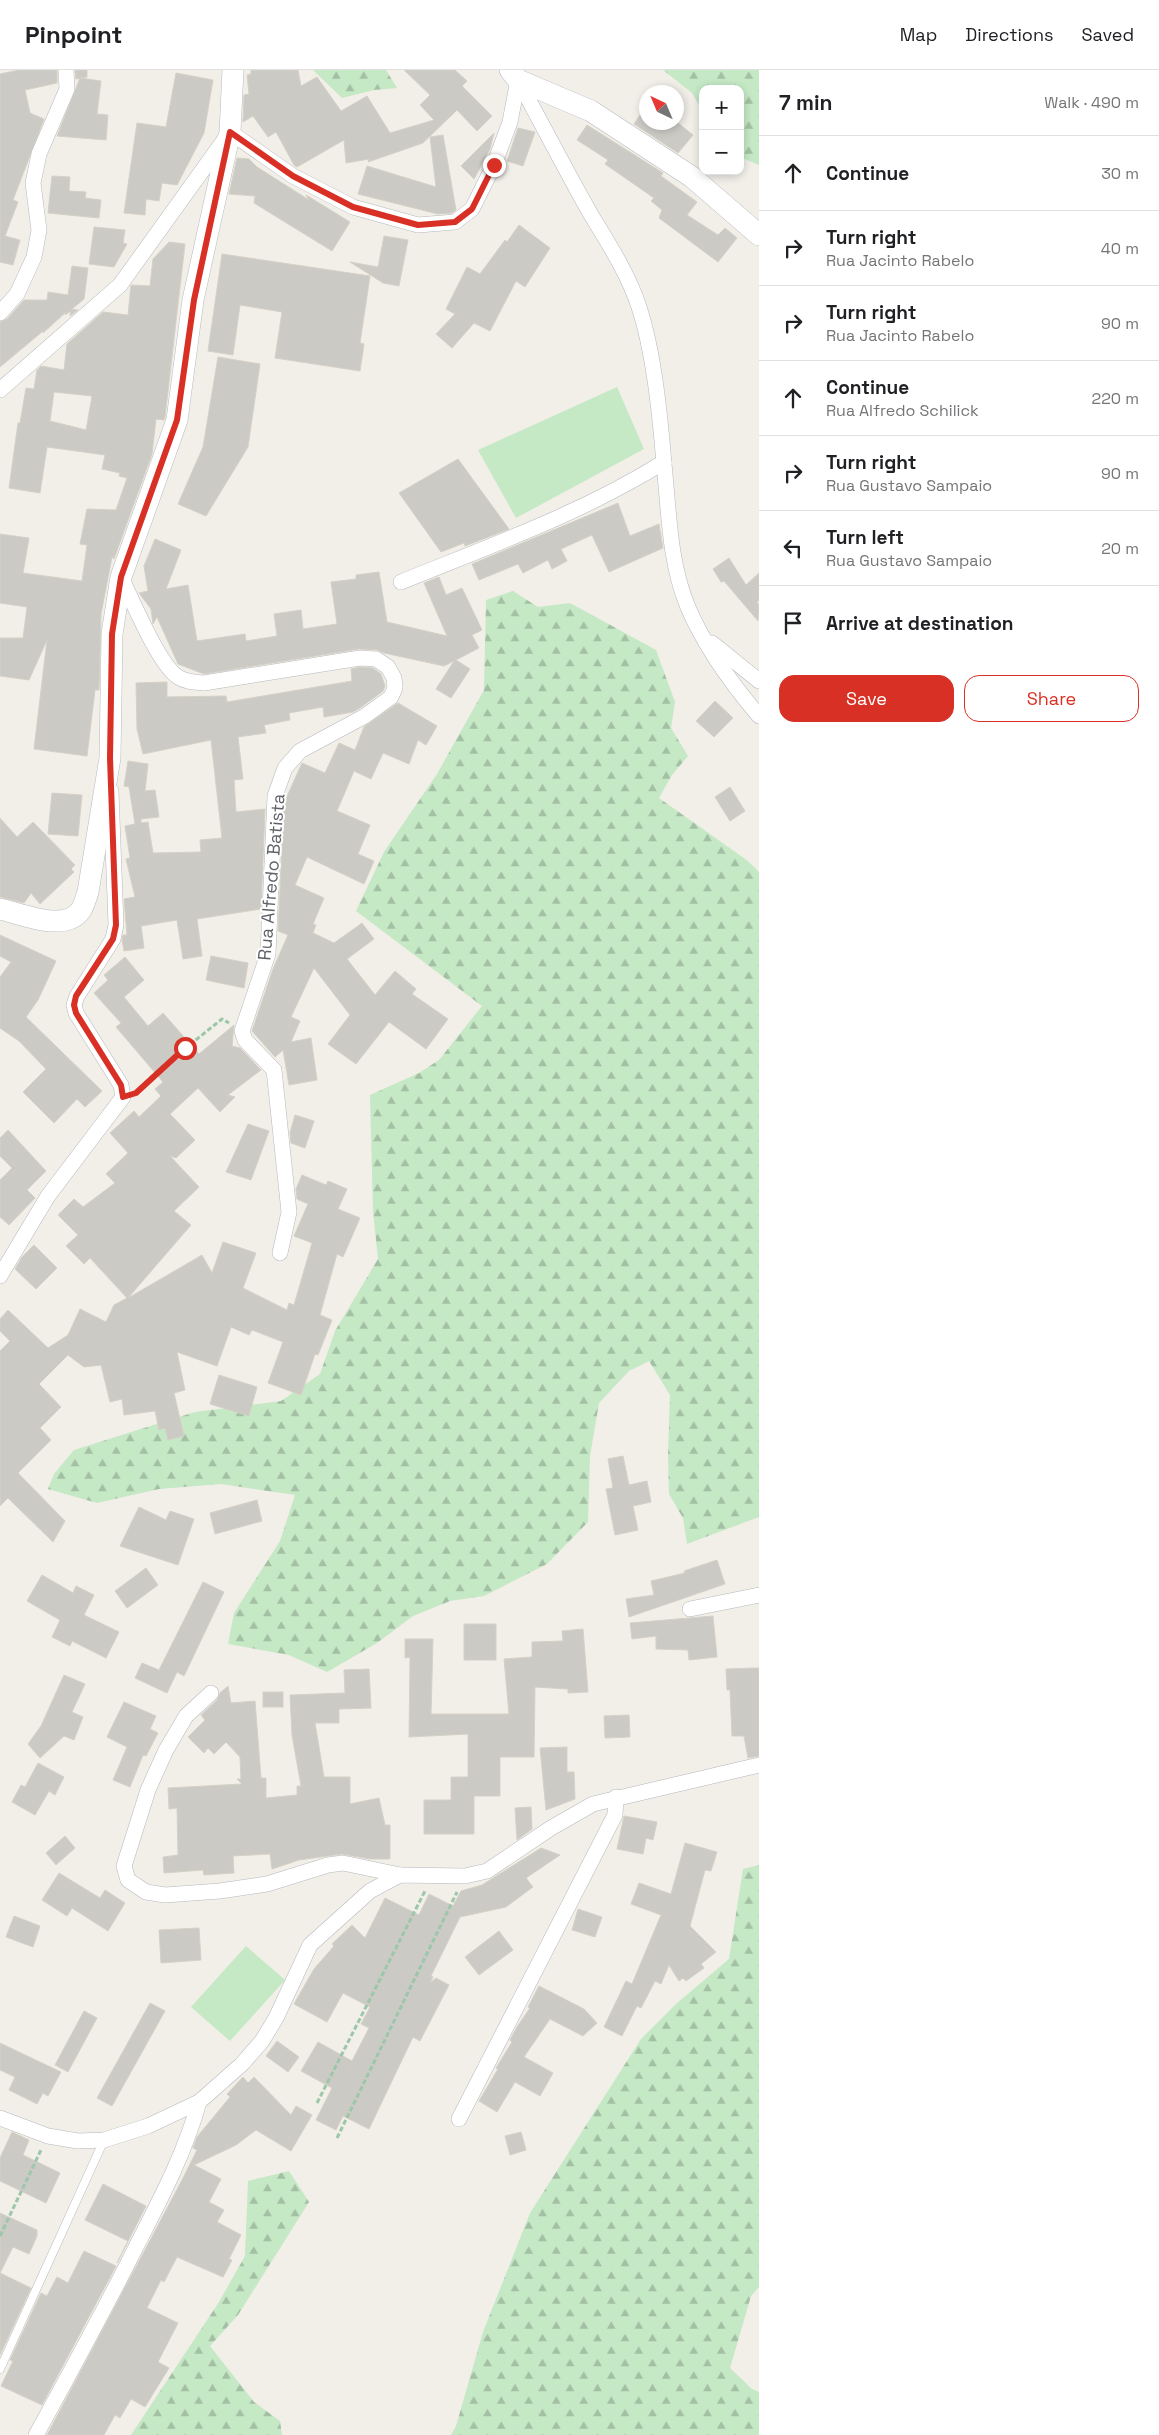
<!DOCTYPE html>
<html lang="en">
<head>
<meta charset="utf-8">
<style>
	:root { --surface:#fff; --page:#f6f6f6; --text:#202124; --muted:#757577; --line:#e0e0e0; --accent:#d93025 }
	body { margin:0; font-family:"Space Grotesk",sans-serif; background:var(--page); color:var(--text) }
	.controls { position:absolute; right:15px; top:15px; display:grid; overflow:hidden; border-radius:10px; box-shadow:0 2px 8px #0003 }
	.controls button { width:45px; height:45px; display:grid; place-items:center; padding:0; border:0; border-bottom:1px solid var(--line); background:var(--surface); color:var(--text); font:25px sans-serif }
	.compass { position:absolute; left:639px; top:15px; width:45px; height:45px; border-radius:50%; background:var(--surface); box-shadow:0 2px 8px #0003; rotate:316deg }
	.stop { position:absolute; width:15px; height:15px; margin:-11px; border:4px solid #d93025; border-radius:50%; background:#fff }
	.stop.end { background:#d93025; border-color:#fff; box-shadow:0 1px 5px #0008 }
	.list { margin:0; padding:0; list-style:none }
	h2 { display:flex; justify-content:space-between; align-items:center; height:65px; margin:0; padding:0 20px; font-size:21px }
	h2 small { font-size:16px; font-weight:400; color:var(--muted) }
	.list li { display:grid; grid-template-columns:32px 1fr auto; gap:15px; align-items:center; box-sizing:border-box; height:75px; padding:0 20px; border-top:1px solid var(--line) }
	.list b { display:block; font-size:19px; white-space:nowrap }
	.list p { margin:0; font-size:16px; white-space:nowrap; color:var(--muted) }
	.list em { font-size:16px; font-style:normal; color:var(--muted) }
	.actions { display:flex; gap:10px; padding:15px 20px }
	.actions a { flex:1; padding:11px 0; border:1px solid var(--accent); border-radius:15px; text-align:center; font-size:18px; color:var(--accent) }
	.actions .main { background:var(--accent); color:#fff }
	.icon { flex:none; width:28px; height:28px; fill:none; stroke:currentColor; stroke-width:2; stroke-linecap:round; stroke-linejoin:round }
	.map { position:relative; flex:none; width:759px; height:2365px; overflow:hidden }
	header { display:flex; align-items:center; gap:30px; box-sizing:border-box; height:70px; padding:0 25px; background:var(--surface); border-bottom:1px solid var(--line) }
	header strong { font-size:24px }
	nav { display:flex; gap:28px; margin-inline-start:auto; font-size:18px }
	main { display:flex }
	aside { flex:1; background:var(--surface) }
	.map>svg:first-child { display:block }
</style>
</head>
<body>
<header>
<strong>Pinpoint</strong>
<nav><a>Map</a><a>Directions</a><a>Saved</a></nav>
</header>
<main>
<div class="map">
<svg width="759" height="2365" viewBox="0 0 759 2365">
	<defs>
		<pattern id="forest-firs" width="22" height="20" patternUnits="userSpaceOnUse" patternTransform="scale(1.25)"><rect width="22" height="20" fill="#c5e8c5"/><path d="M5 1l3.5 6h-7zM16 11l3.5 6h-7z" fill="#a3c0a4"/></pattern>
	</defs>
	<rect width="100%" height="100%" fill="#f1efe8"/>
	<g fill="url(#forest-firs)">
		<path d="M313,0H386L397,18L374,20L342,28Z"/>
		<path d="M663,0H759V95L740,87V19H703V41L692,23Z"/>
		<path d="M513,521L538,537L570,533L656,580L675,632L671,658L688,686L672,705L659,728L748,791L759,802V1447L687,1474L683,1448L669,1424L668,1384L670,1325L649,1291L629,1301L599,1333L590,1386L588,1452L547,1494L484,1526L450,1531L413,1546L377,1573L327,1602L289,1585L228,1574L234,1543L280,1471L295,1425L221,1414L159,1419L97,1433L48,1419L54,1404L74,1380L195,1342L281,1331L320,1304L335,1261L378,1189L373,1141L370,1025L419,1003L439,990L482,936L356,841L384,782L437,704L484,620L486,530Z"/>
		<path d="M759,1795V2217L751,2226L730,2298L752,2319L759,2322V2365H451L456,2356L483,2262L530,2143L641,1969L676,1934L729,1889L743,1799Z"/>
		<path d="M289,2101L309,2132L238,2245L210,2276L254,2332L280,2351L282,2365H131L219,2232L245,2186L248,2111Z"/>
	</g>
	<g fill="#c5e8c5">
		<path d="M617,317L644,379L516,448L478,380Z"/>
		<path d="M246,1876L285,1910L230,1971L191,1937Z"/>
	</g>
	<g fill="#cccac5" stroke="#d6d1c6" fill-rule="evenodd">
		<path d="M19,0H57V13L25,20L30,43L44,49L13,130L18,132L5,166L20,170L13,195L0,192V4Z"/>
		<path d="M75,0H87V7L76,9Z"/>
		<path d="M251,0H298L301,16L317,7L341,41L367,26L390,63L434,50L420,35L430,25L404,0H455L467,11L462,16L492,46L477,61L457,40L423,73L368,92L369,89L346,93L344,70L297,97L294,95L276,62L268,67L253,46L243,52L244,25L249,24L247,5L251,4Z"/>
		<path d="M176,3L213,10L204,63L177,115L162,113L159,131L146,129L145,145L124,143L137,53L166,57Z"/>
		<path d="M80,8L101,11L97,44L108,45L106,70L57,66Z"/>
		<path d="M646,36V52H677L693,65L678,83L634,54Z"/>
		<path d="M587,55L663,103L661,106L697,132L687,145L718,165L725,158L737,168L718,192L659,148L662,140L651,131L654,128L605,94L608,90L577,70Z"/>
		<path d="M518,58L535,62L523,96L507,91Z"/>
		<path d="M494,63L490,79L474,109L461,96Z"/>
		<path d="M443,65L456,140L452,143L438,144L358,124L367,96L436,117L430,67Z"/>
		<path d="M237,88L249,89L257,97L309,130L306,125L350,152L332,181L254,133L255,126L229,124Z"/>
		<path d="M52,106L70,107L69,121L86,122L85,128L101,130L99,148L48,143Z"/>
		<path d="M519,155L550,178L525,217L516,211L490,261L474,253L452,278L436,264L455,244L446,239L467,197L480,204L505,170L507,172Z"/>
		<path d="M94,157L125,160L123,173L127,174L114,197L89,194Z"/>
		<path d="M384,166L408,170L399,216L383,213L350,192L378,197Z"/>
		<path d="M169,172L185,174L165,347L164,350L156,349L152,384L114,489L112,487L101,544L99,620H95L87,686L34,679L47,570L29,610L0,606V568H23L27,537L0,533V464L29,468L23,503L82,511L87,475L80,474L87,439L116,440L127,408L119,406L120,403L102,399L105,385L47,377L40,423L9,418L18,353H20L26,318L34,319L37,300L41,296L64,300L67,274L103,242L128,245L131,215L150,216L153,189ZM54,322L92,326L86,360L50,351Z"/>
		<path d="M222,184L370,206L360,273L364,274L360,301L275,288L282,242L240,235L233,285L208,281Z"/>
		<path d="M72,196L88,198L84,229L72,239L78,240L70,246L71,241L65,245L66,242L43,263V261L0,297V252L7,249L24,230H47L48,222L68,225Z"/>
		<path d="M218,287L260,294L248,377L206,446L178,434L203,377Z"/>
		<path d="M458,389L509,459L465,476L464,473L441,482L399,423Z"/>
		<path d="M618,433L630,466L659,454L663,478L609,502L592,465L561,479L567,491L552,499L548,490L523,503L518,494L479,510L472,494Z"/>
		<path d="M155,469L181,480L166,519L188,515L197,571L245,564L246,571L277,566L274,544L301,540L303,559L337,554L331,512L356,509V505L379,502L387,552L447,566L424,513L439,507L446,525L462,518L482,560L472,565L479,578L456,590L470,599L451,628L436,619L454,591L444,596L384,583L377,580L359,579L204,604L178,594L157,547L153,554L151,539L139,523L148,521L144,496Z"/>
		<path d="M729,488L746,515L759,503V530L757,532L759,535L758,551L724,511L721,512L713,499Z"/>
		<path d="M360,597L373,598L381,604L385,616L383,621L360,638L353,642L324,647L323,637L289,643L290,650L264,655L266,663L238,667L243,709L234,710L236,742L265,739L261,839L197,849L202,886L183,889L177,850L141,856L144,878L124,881L122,870L123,865H127L124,829L135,827L126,789L130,788L125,756L135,754L129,717L124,716L128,691L148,694L145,721L155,720L159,747L141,749V753L148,752L153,783L201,782L200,770L222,768L211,670L143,684L137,659L136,613L167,612V627L226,626L227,632L352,611L351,599Z"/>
		<path d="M715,631L733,648L714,667L696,651Z"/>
		<path d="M398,633L437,656L426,675L418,670L409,694L383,683L371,709L354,701L337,741L370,755L358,784L374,791L364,814L307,787L295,815L324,828L313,854L316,855L313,863L334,873L362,853L374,869L347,889L375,925L395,901L416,919L412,924L448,949L426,979L389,952L356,994L328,974L350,945L314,898L291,947L300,951L291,972L311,968L317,1010L289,1015L283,980L275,987L252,961L273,899L288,865L278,861L284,733L302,693L325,703L339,673L355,680L364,657Z"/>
		<path d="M730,717L745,741L730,751L715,727Z"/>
		<path d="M52,723L82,725L78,766L48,764Z"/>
		<path d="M0,748L17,767L33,752L75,795L71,799L74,802L40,834L31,823L24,833L0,827Z"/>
		<path d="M0,865L56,891L38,930L26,947L102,1021L85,1037L77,1029L54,1053L23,1022L46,999L19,971L0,958V907L11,892L0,886Z"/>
		<path d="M211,886L248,893L244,918L206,910Z"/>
		<path d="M125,887L144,910L124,927L148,956L163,943L199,984L234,955L232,976L240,978L261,1000L228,1025L235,1027L220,1042L198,1018L170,1044L195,1070L176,1088L170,1086L199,1117L174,1141L191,1155L128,1228L202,1185L212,1203L223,1172L256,1183L243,1218L287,1240L289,1233L294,1235L312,1173L294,1166L308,1134L297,1129L296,1119L302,1105L326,1115L328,1111L347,1119L338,1139L360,1148L343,1187L337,1184L320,1245L332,1250L318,1285L315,1284L301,1325L268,1313L283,1272L252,1260L249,1265L231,1257L217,1296L177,1282L185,1320L174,1323L184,1366L168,1370L165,1358L159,1360L155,1341L124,1345L122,1329L110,1332L101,1295L84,1297L68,1285L39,1314L61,1337L40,1358L51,1370L18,1403L65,1451L53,1472L8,1428L0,1436V1281L10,1271L0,1261V1249L8,1240L48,1278L68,1265L80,1239L106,1252L114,1235L127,1228L90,1188L84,1194L66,1176L78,1165L58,1145L74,1129L83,1137L115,1113L106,1104L128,1083L110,1063L134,1041L139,1047L161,1026L155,1019L163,1012L116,957L121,953L94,923L108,910L104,905Z"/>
		<path d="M295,1045L314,1051L305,1078L291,1073L290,1063Z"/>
		<path d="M248,1054L269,1061L251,1110L226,1102Z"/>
		<path d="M8,1060L46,1101L27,1120L35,1128L9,1155L0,1147V1110L12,1098L0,1086V1068Z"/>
		<path d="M34,1175L57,1198L36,1219L15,1199L22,1187Z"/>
		<path d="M219,1305L257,1317L249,1346L210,1334Z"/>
		<path d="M623,1386L629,1415L647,1411L651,1432L633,1436L638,1460L615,1465L606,1419L613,1418L608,1389Z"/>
		<path d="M257,1430L262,1451L215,1464L210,1443Z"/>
		<path d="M139,1437L166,1450L170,1441L194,1449L178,1495L120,1476Z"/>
		<path d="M717,1490L725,1514L629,1547L626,1529L654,1525L651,1511L685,1503L684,1501Z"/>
		<path d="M146,1498L158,1515L127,1538L115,1521Z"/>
		<path d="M42,1505L73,1523L76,1516L94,1525L84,1545L119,1562L106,1588L72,1571L70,1576L52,1567L60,1550L27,1531Z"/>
		<path d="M203,1512L224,1522L184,1606L177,1602L167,1623L135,1608L142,1593L159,1600Z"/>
		<path d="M713,1546L717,1587L689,1590L688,1580L656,1579V1566L632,1569L630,1553Z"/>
		<rect x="464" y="1554" width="32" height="36"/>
		<path d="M583,1559L588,1622L568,1623V1619L535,1617L534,1687H500V1726H474V1764H424V1730H451V1707H468V1664L409,1667L410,1587L405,1588V1569H433L431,1644H509L504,1589L532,1587V1572L563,1571L562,1561Z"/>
		<path d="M754,1598H759V1686L748,1688L744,1666H732L730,1620H727L726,1599Z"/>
		<path d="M369,1599L371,1638L339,1639V1653H315L324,1707H350V1734L379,1728L385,1755H390V1789H370L342,1784L299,1790L272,1799L270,1784L233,1786L234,1803L204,1805L203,1800L164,1803L163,1787L178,1785L177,1738L169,1739L168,1718L242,1714L237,1709H241L240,1687L226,1672L214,1684L208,1678L204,1683L188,1667L205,1650L201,1645L217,1630L220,1623L228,1616L231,1633L255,1631L261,1708H266V1728L297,1725V1716H301L292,1665L290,1625L345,1623L344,1600Z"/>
		<path d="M64,1605L85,1614L72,1642L83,1647L74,1670L64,1666L40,1688L28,1674L41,1656Z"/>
		<rect x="263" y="1622" width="20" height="15"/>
		<path d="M124,1632L156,1646L150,1659L158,1663L146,1686L143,1685L130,1717L113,1710L127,1677L107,1667Z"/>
		<path d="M629,1645L630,1667L605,1668L604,1646Z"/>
		<path d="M567,1677V1702H574L575,1729L546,1740L540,1678Z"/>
		<path d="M38,1693L64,1707L55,1725L49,1721L35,1745L12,1732L21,1715L25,1717Z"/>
		<path d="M531,1737L532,1759L517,1770L515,1738Z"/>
		<path d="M624,1746L657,1752L653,1770L646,1768L643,1784L617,1779Z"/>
		<path d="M65,1766L75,1778L56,1795L46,1783Z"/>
		<path d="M685,1773L717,1782L711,1801L705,1800L690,1856L716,1882L701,1894L704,1898L686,1911L683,1908L679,1911L669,1895L661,1914L655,1911L641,1938L637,1936L622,1966L604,1957L626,1911L632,1914L661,1845L631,1834L639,1813L671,1824Z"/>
		<path d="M541,1778L560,1785L526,1808L533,1817L506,1837L460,1847L431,1906L433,1907L430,1913L436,1908L449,1915L420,1971L413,1967L369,2059L343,2046L336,2060L316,2050L332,2018L301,2001L318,1972L352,1991L369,1958L361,1954L370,1937L343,1923L327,1952L294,1934L314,1899L334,1876L332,1874L352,1855L365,1868L385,1828L419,1845L429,1824L453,1836L461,1821L482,1815Z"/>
		<path d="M59,1803L100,1828L105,1820L125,1833L108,1861L72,1838L67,1846L42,1830Z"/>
		<path d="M578,1839L602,1847L595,1867L572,1860Z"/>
		<path d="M14,1846L40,1856L33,1877L6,1867Z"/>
		<path d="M199,1858L201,1890L161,1893L159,1860Z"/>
		<path d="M499,1861L513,1880L479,1905L465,1887Z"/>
		<path d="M539,1916L584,1939L597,1953L583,1966L550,1949L524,1987L553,2003L540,2026L515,2012L497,2042L479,2031L498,1999L496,1998L512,1972L510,1970L517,1957L530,1938L528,1937Z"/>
		<path d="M150,1933L165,1941L112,2036L97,2028Z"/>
		<path d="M84,1941L97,1948L68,2002L55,1995Z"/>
		<path d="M277,1971L299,1987L288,2002L266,1986Z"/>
		<path d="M0,1973L61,2002L48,2026L43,2023L37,2034L9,2020L15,2007L0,2000Z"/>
		<path d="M243,2007L248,2013L254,2007L291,2045L296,2036L312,2045L291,2081L256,2060L236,2075L194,2095L221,2109L209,2132L224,2140L217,2152L241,2165L229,2189L232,2190L223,2207L177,2187L164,2212L161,2210L147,2238L178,2253L158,2292L169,2298L145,2337L131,2329L120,2348L115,2345L104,2365H47L182,2110L197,2080L193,2078L197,2067L230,2027L227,2024Z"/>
		<path d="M12,2062L29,2070L23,2085L60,2103L46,2133L0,2111V2088Z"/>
		<path d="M521,2062L526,2080L510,2085L505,2066Z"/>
		<path d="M103,2114L146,2136L117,2193L128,2171L85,2150Z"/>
		<path d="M0,2143L37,2160V2166L29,2184L13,2177L0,2203L31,2218L0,2285Z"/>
		<path d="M84,2181L116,2196L42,2335L1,2316L13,2291L10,2290L41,2223L47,2226L57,2207L68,2213Z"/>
	</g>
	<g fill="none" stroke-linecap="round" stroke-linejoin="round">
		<g stroke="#b5b8bc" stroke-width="9">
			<path id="lane" d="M0,2299L104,2070"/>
		</g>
		<g stroke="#b5b8bc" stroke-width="16">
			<g id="street">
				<path d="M518,10C542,54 565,99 590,143C608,173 628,203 639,237C654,283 660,345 664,394C669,441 669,490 687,535C704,576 731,613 759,646"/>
				<path d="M0,243L17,224L34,187L39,160L33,113L39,84L67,19L66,0"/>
				<path d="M0,320L120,215L230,62L293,106L353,137L418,155L455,152L472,139L494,95L510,52L518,10"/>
				<path d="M121,507C132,530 159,595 178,607C186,612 194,612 204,613L360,588L376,589L388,597L394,608L395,618L391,627L365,646L300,681L285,698L275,726L268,884L242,961L245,970L274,1000L289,1142L280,1183"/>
				<path d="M401,512C490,476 582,443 664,392"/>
				<path d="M712,573L759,611"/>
				<path d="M0,1206L48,1126L123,1027L121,1015L76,943L74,935L77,926L113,869L116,855L111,721"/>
				<path d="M690,1539L759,1525"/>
				<path d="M211,1623L186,1646L166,1680L148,1720L124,1796L128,1810L146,1822L165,1825L220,1821L267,1814L328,1795L343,1793L400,1805"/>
				<path d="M0,2048L48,2066L78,2071L104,2070L148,2056L199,2032L242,1994L262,1971L276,1948L310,1875L370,1821L400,1805L465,1806L487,1801L551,1758L593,1734L759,1695"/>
				<path d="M459,2049L615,1745L616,1727"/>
				<path d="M36,2365C70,2303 104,2241 136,2177C160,2130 185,2083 199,2032"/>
			</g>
		</g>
		<g stroke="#b6babf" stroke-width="22">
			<g id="secondary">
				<path d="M510,0L518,10L591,41L692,107L759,165"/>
				<path d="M0,839C22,844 65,863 81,840C84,835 86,828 88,822L110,688L112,564L121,507L177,350L193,230L230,62L233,0"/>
			</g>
		</g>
		<g stroke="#9cc7a9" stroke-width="3" stroke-dasharray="5 2.5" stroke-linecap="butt">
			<path d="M139,1019L162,997L222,949L229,953"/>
			<path d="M317,2033L425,1821"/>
			<path d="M337,2068L457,1822"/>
			<path d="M0,2166L41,2080"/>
		</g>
		<use href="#lane" stroke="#fff" stroke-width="8"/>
		<use href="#street" stroke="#fff" stroke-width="15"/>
		<use href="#secondary" stroke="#fff" stroke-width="21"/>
	</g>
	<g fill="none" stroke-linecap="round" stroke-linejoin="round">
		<path stroke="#d93025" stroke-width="6" d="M185,978L136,1023L123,1027L121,1015L76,943L74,935L76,926L113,869L116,855L110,688L112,564L121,507L177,350L194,230L230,62L293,106L353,137L418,155L455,152L472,139L494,95"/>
	</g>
	<g text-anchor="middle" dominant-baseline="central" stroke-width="4" stroke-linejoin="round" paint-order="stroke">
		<g font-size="18" fill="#5f6368" stroke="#fff">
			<text transform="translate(271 807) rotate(-85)">Rua Alfredo Batista</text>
		</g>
	</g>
</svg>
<div class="controls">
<button>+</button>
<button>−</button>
</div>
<svg class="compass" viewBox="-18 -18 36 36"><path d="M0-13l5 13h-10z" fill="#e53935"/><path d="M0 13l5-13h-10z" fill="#757577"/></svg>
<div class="stop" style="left:185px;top:978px"></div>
<div class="stop end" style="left:494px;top:95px"></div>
</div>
<aside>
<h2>7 min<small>Walk · 490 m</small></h2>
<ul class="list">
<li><svg class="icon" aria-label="ahead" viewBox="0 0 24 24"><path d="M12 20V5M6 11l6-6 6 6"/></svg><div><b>Continue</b></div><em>30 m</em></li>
<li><svg class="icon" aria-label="right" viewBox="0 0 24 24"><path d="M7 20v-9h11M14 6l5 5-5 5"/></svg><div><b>Turn right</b><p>Rua Jacinto Rabelo</p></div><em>40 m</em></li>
<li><svg class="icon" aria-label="right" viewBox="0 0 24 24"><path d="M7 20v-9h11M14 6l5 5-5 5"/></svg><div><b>Turn right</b><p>Rua Jacinto Rabelo</p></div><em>90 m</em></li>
<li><svg class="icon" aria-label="ahead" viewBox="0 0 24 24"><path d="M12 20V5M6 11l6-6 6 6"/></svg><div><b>Continue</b><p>Rua Alfredo Schilick</p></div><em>220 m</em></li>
<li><svg class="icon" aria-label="right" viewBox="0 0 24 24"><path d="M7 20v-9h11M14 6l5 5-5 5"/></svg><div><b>Turn right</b><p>Rua Gustavo Sampaio</p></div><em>90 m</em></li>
<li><svg class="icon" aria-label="left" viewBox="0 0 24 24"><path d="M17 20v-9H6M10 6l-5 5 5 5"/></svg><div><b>Turn left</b><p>Rua Gustavo Sampaio</p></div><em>20 m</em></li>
<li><svg class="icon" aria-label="arrive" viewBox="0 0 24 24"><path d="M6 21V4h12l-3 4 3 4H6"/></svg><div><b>Arrive at destination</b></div></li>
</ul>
<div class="actions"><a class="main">Save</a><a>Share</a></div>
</aside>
</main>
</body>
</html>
